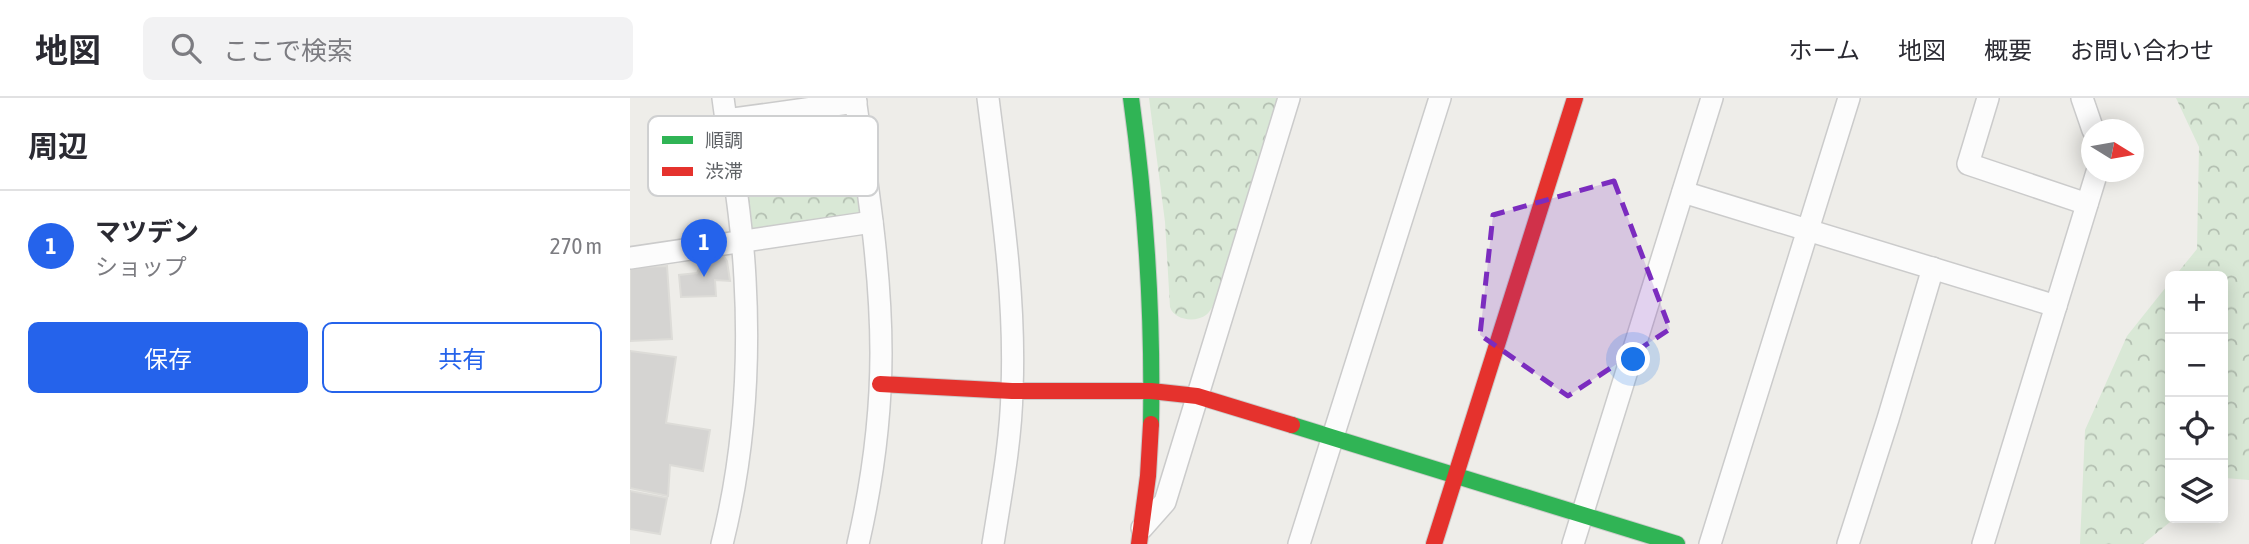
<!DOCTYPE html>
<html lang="ja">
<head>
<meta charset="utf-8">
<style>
	:root { --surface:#fff; --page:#f2f2f3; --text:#2b2b33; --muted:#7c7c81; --line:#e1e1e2; --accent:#2563eb }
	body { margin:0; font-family:"Asap Condensed","Noto Sans JP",sans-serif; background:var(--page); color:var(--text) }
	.controls { position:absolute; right:21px; bottom:21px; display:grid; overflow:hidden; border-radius:10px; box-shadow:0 4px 18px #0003 }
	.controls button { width:63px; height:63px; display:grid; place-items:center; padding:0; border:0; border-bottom:2px solid var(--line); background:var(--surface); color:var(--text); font:35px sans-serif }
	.compass { position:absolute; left:1451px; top:21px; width:63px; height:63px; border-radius:50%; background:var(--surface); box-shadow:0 4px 18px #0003; rotate:101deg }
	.you { position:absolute; left:1004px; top:262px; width:24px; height:24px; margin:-18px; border:5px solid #fff; border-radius:50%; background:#1a73e8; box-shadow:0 0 0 10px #1a73e833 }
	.badge { display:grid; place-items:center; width:46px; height:46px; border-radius:50%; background:var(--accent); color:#fff; font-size:23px; font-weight:700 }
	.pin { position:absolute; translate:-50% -58px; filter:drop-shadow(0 2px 4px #0008) }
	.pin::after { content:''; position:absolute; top:37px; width:24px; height:21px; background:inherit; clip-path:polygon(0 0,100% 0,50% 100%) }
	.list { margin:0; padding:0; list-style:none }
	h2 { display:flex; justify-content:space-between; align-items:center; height:91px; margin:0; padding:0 28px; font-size:30px }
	h2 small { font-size:23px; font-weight:400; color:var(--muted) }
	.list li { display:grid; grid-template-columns:46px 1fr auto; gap:21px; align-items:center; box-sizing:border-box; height:112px; padding:0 28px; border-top:2px solid var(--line) }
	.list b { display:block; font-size:26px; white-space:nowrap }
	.list p { margin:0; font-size:23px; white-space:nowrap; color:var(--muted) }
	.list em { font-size:23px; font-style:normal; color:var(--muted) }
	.actions { display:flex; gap:14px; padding:21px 28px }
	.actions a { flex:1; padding:16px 0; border:2px solid var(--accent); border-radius:10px; text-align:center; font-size:24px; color:var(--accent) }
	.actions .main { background:var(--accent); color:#fff }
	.icon { flex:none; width:38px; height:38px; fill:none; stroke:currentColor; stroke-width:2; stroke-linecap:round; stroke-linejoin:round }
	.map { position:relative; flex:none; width:1619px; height:446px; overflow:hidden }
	header { display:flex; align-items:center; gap:42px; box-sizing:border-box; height:98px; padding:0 35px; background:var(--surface); border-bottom:2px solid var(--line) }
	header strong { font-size:33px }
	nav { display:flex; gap:38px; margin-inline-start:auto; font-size:24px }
	.search { width:490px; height:63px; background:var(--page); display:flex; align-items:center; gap:18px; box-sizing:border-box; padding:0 24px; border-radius:10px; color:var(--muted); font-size:26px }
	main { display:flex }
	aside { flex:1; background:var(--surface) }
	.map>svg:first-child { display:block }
</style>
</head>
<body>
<header>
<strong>地図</strong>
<div class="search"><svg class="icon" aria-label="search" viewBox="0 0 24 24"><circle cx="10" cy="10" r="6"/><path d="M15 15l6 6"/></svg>ここで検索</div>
<nav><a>ホーム</a><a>地図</a><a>概要</a><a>お問い合わせ</a></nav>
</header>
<main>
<aside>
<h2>周辺<small></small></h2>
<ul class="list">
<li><span class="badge">1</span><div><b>マツデン</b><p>ショップ</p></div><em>270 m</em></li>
</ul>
<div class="actions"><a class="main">保存</a><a>共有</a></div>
</aside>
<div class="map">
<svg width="1619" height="446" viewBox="0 0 1619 446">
	<defs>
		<pattern id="forest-crowns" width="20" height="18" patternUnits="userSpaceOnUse" patternTransform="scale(1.75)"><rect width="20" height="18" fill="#d9e8d6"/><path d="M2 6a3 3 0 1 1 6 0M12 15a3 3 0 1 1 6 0" fill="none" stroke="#b3bfb1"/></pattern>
	</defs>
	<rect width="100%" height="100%" fill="#eeede9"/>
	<g fill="url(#forest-crowns)">
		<path d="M519,0H647L586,202C583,207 581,213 576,217C565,225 544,222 540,209L535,124Z"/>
		<path d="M1546,0H1619V382L1595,380L1593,382V178H1545L1567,151L1569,49Z"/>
		<path d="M213,16L217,22L231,112L224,118L124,132L120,130L108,31Z"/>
		<path d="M1540,184V420H1545L1513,446H1450L1455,332L1497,238Z"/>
	</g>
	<g fill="#d5d4d2" stroke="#dddcd8" stroke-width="2">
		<path d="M91,154L97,163L100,183L85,182L86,198L51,199L49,177L67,175L76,157Z"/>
		<path d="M37,168L42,241L0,243V169Z"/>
		<path d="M0,253L46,259L36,325L80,332L73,373L40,367L38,398L0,390Z"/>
		<path d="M0,393L37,400L30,436L0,431Z"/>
	</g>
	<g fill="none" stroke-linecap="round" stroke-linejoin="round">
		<g stroke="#cbcbcb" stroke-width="24">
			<g id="street">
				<path d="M225,0C237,84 251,170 251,255C251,318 242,385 228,446"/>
				<path d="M358,0C370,97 386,194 382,292C381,344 371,395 363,446"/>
				<path d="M1358,0L1338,66L1457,106"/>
				<path d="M1452,0L1463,32"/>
				<path d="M96,22L226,4"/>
				<path d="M1053,94L1426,208"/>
				<path d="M0,160L242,124"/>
				<path d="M512,430L535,404L659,0"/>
				<path d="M92,446C114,358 120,271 115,181C112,120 101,60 93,0"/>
				<path d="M669,446L810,0"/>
				<path d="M943,446L1082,0"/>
				<path d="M1080,446L1219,0"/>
				<path d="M1218,446L1258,321L1303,170"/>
				<path d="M1353,446L1467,74"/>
			</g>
		</g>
		<g stroke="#cbcbca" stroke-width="18">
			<g id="fast">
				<path d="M501,0C516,108 523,216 521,326"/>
				<path d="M662,327L1047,446"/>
			</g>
		</g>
		<g stroke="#cbcbca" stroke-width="18">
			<g id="jam">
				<path d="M250,286L382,293H521L567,298L662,327"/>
				<path d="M509,446L518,378L521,326"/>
				<path d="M804,446L945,0"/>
			</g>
		</g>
		<use href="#street" stroke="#fcfcfc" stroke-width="21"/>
		<use href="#fast" stroke="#30b455" stroke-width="16"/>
		<use href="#jam" stroke="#e5322d" stroke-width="16"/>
	</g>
	<path fill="#7b2cbf" fill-opacity="0.2" stroke="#7b2cbf" stroke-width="5" stroke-dasharray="14 9" stroke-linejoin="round" d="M984,83L1040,231L938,298L850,237L863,117Z"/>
	<rect x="18" y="18" width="230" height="80" rx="10" fill="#fff" stroke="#cfd0d1" stroke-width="2"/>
	<rect x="32" y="38" width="31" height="8" fill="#30b455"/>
	<rect x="32" y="69" width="31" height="9" fill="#e5322d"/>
	<g font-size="19" fill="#5f6266">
		<text x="75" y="49">順調</text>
		<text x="75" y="80">渋滞</text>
	</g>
</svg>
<div class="controls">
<button>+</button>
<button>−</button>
<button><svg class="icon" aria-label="locate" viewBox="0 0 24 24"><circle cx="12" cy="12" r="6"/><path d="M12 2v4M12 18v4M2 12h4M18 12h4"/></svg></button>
<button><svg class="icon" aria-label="layers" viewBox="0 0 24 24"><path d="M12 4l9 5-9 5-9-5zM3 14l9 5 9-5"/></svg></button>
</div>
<svg class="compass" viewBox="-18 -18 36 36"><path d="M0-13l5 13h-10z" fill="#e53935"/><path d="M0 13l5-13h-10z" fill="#7c7c81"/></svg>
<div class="you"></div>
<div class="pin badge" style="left:74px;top:179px">1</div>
</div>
</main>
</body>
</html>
